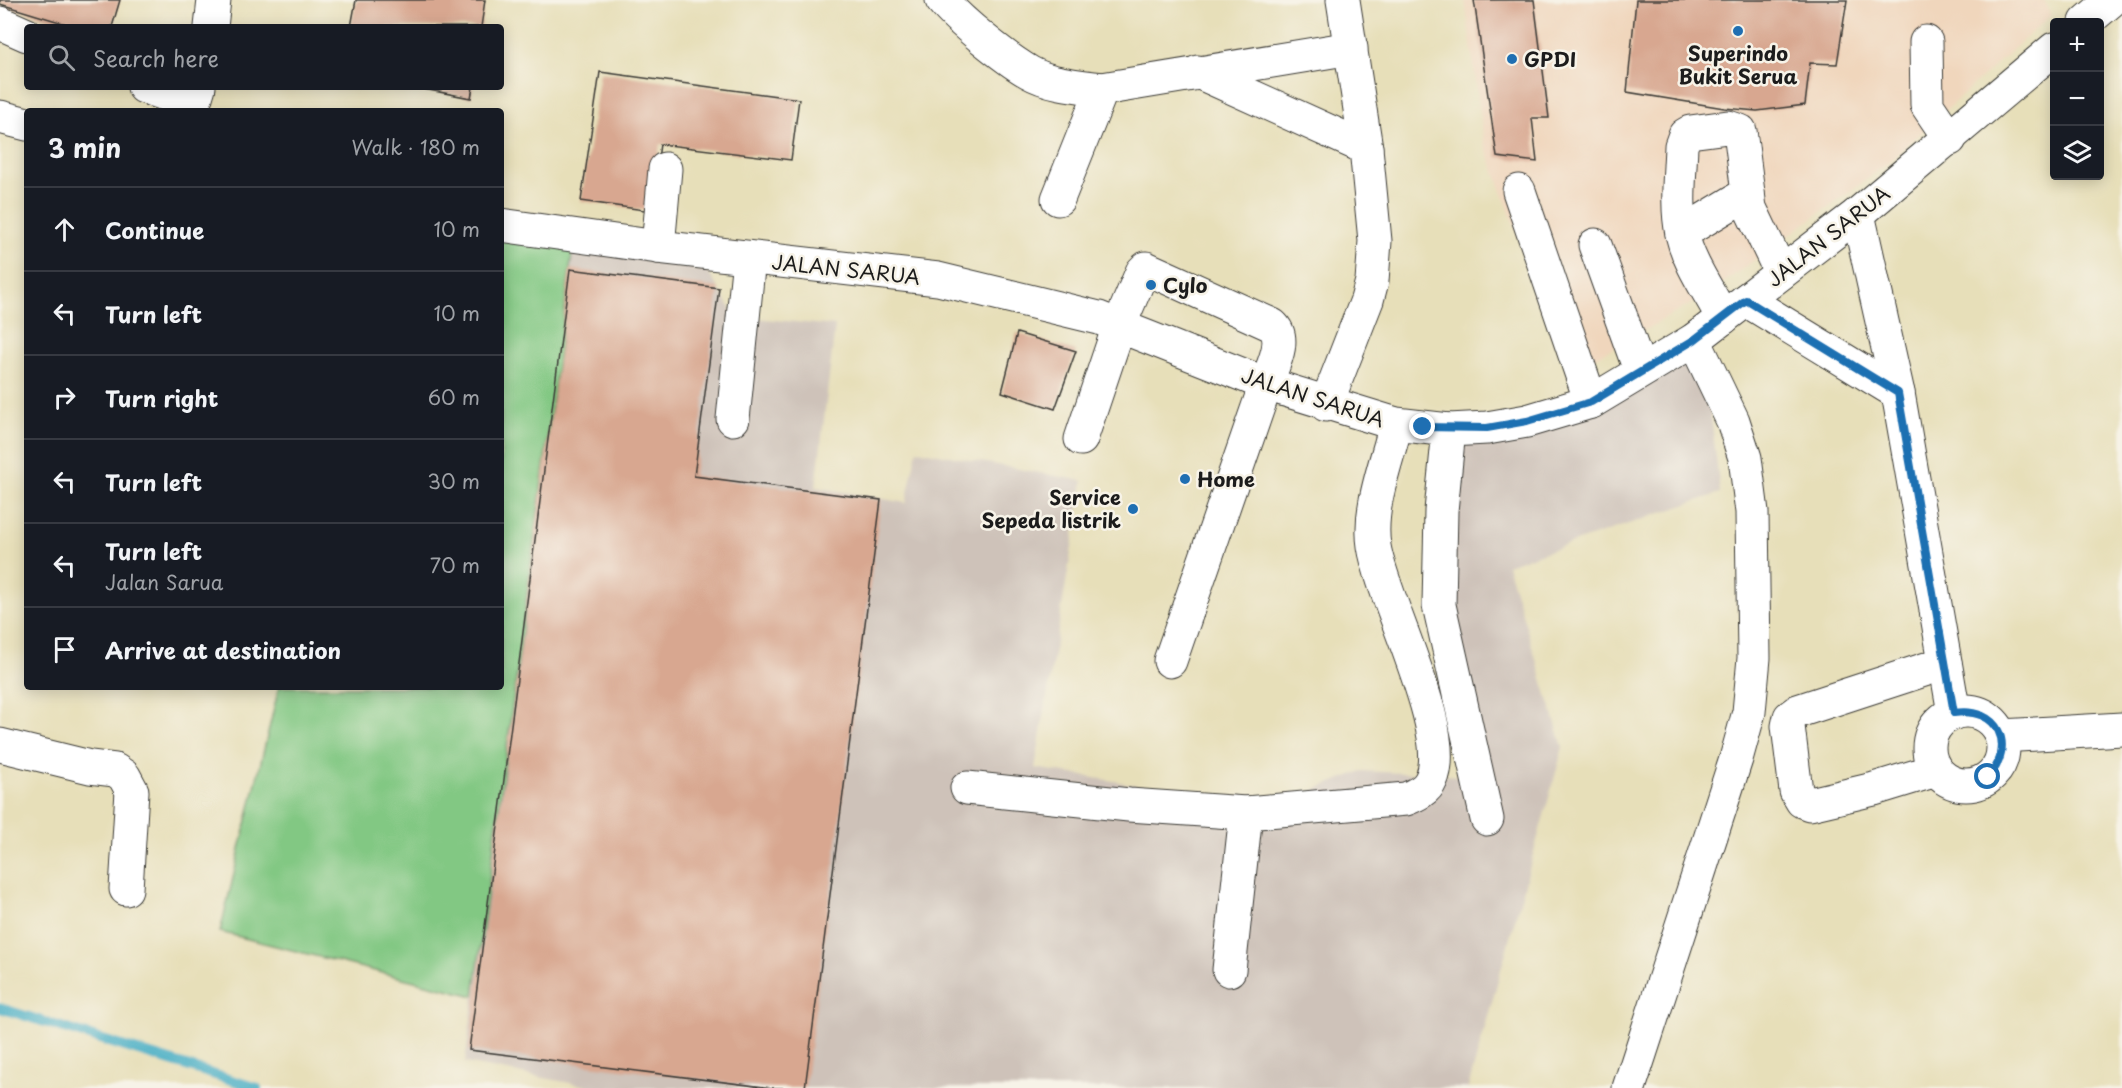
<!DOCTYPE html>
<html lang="en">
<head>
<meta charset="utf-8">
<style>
	:root { --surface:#171b24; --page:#20242c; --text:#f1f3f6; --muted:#9ea1a6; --line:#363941 }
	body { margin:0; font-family:"Playpen Sans",sans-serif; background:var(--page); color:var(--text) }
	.controls { position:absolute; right:18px; top:18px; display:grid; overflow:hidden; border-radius:6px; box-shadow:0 3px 15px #0003 }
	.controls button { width:54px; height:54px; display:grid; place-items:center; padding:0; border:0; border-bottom:2px solid var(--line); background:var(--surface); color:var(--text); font:30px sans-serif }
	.stop { position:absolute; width:18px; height:18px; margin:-14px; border:4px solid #1f6fb2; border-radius:50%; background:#fff }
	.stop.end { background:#1f6fb2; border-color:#fff; box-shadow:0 2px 6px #0008 }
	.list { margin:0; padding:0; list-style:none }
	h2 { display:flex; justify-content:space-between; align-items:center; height:78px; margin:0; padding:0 24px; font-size:26px }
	h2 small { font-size:20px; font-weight:400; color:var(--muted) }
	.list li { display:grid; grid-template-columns:39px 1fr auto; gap:18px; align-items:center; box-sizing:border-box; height:84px; padding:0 24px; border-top:2px solid var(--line) }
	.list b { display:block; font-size:22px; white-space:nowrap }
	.list p { margin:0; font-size:20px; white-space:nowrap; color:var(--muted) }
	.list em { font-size:20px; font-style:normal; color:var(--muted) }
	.icon { flex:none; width:33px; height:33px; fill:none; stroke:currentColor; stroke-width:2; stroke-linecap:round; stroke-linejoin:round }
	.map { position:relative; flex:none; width:2122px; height:1088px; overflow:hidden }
	.search { position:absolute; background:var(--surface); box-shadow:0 3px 15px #0003; left:24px; top:24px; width:480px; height:66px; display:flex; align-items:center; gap:15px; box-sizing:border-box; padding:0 21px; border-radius:6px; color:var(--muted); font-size:22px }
	.panel { position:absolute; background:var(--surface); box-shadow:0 3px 15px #0003; left:24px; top:108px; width:480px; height:582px; border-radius:6px }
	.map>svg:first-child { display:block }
</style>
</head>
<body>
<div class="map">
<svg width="2122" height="1088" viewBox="0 0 2122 1088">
	<rect width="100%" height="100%" fill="#f7f3e8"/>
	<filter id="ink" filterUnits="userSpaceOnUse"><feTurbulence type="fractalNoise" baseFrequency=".0167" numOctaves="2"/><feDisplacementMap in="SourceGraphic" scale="12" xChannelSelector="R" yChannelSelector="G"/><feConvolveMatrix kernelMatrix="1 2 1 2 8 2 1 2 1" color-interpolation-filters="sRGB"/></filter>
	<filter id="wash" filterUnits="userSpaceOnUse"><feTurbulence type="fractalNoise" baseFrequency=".008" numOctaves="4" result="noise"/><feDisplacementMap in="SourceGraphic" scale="24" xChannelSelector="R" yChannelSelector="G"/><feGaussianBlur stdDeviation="1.35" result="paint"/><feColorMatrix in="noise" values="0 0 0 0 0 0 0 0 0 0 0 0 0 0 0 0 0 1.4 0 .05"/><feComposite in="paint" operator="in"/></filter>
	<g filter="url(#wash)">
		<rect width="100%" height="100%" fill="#e7dfb9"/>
		<path fill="#f0d6bc" d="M1465,0H2044L2051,15L1882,168L1705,296L1568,373L1484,142Z"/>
		<path fill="#cec2b9" d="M573,246L705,267L735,316L835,326L816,487L906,503L917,450L1083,481L1035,768L1270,807L1362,771L1481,777L1442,595L1461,434L1703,346L1720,493L1507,565L1563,747L1468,1088H597L465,1063Z"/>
		<path fill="#82c883" stroke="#4f7250" stroke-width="1.5" d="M501,232L573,246L474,996L220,932L279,687H501Z"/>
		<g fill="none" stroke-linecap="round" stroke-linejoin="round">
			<path stroke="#46aec5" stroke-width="10" d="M0,1008L257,1088"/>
		</g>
		<g id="blocks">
			<g fill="#d8a790">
				<path d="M0,0H120L112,27H76L0,4Z"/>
				<path d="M356,0H485L481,27H351Z"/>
				<path d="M1474,0H1534L1549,118H1532L1537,162L1497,157Z"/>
				<path d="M1636,0H1847L1837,64L1810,63L1805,105L1757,111L1724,108L1627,92Z"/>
				<path d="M600,72L799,99L791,160L660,144L651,211L581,201Z"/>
				<path d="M413,87H473L471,98Z"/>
				<path d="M570,269L719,288L694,476L881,500L805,1088H772L469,1050Z"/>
				<path d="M1017,333L1076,351L1055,409L1002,392Z"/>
			</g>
		</g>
	</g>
	<g filter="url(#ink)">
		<use href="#blocks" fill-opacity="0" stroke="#3a3934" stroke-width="1.5"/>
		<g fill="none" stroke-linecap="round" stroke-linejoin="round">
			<g stroke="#3a3934" stroke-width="35">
				<g id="minor">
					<path d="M942,0C959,21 1005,58 1029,72C1050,84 1078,86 1102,89L1351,48"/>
					<path d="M0,23L27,35"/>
					<path d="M211,27L214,0"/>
					<path d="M1926,42L1927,105L1950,139"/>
					<path d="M1198,72L1366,148"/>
					<path d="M144,87L178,99L196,97L199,87"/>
					<path d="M1519,191L1591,402"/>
					<path d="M1058,199L1102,89"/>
					<path d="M1858,214L1898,393L1954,713"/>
					<path d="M1682,233L1748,193"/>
					<path d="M1595,245L1640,370"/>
					<path d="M658,247L665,169"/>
					<path d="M1746,300L1898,393"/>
					<path d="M1723,318C1709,291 1689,264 1682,234C1676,206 1680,175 1681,146L1685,135L1690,132L1728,127L1740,131L1750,208L1781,273"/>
					<path d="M1326,405L1367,300L1372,281L1375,241L1366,148L1343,0"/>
					<path d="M733,419L749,258"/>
					<path d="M1449,430L1441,511L1439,605L1487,819"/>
					<path d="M1081,439L1119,326L1142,272L1146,268L1272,325C1288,339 1272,367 1266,384L1170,661"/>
					<circle cx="1966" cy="748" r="37"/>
					<path d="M2001,736L2122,729"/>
					<path d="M0,745L90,767L115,770L124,776L132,791L126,889"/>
					<path d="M1936,770L1874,789L1810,804L1802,801L1796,791L1788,726L1790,717L1798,711L1945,663"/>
					<path d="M967,788L1129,805L1246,813L1406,799C1416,795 1427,790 1431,780C1454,733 1382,599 1374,546C1368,507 1387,462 1396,424"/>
					<path d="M1229,970L1246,813"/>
					<path d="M1629,1088L1736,759L1749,712L1754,658L1752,512L1745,458L1733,421L1694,340"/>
				</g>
			</g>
			<g stroke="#3a3934" stroke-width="35">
				<g id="major">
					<path d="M2086,22L2112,0"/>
					<path d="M0,117L27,124"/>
					<path d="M501,225L658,247L938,279L1099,318L1266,384L1396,424L1449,430L1487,428L1527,421L1591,402L1694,340L1858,214L2054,49"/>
				</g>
			</g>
			<use href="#minor" stroke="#fff" stroke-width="33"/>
			<use href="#major" stroke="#fff" stroke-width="33"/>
		</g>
	</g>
	<g fill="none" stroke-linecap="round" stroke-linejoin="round" filter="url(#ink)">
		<path stroke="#1f6fb2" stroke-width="8" d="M1423,427L1487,428L1527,421L1591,402L1694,340L1746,300L1898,393L1954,713C1998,706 2017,746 1988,777"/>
	</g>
	<g fill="#1f6fb2" stroke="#f7f3e8" stroke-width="2">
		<circle cx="1738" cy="31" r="6"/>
		<circle cx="1512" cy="59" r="6"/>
		<circle cx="1151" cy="285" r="6"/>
		<circle cx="1185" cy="479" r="6"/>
		<circle cx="1133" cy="509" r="6"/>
	</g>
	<g text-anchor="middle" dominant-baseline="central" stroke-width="5" stroke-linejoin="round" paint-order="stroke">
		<g font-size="20" font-weight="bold" fill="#1c1c1c" stroke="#f7f3e8" text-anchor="start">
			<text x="1738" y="53" text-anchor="middle">Superindo<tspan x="1738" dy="23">Bukit Serua</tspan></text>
			<text x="1524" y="59">GPDI</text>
			<text x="1163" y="285">Cylo</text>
			<text x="1197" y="479">Home</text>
			<text x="1121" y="497" text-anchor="end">Service<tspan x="1121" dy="23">Sepeda listrik</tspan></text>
		</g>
		<g font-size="20" fill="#1c1c1c" stroke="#f7f3e8">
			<text transform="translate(1828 236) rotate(-38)">JALAN SARUA</text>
			<text transform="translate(846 269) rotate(6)">JALAN SARUA</text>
			<text transform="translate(1313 397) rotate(18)">JALAN SARUA</text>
		</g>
	</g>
</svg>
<div class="controls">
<button>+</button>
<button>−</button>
<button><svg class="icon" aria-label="layers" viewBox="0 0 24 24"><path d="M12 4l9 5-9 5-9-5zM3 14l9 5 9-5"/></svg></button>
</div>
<div class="stop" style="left:1988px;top:777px"></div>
<div class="stop end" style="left:1423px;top:427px"></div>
<div class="search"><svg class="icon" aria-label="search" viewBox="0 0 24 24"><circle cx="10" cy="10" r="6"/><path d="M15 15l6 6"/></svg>Search here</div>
<section class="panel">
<h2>3 min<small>Walk · 180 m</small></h2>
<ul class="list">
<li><svg class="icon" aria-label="ahead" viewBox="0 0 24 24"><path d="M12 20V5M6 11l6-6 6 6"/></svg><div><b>Continue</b></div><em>10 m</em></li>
<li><svg class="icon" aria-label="left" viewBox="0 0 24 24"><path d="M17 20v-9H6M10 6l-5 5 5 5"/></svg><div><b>Turn left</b></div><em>10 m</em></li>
<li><svg class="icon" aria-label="right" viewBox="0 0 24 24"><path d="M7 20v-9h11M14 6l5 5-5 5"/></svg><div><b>Turn right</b></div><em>60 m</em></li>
<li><svg class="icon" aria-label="left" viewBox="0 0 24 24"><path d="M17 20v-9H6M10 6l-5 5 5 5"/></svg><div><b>Turn left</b></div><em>30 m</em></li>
<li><svg class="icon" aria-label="left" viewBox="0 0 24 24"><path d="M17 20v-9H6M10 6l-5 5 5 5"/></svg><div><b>Turn left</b><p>Jalan Sarua</p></div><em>70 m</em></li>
<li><svg class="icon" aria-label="arrive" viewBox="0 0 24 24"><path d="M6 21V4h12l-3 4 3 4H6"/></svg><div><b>Arrive at destination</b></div></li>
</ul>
</section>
</div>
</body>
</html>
